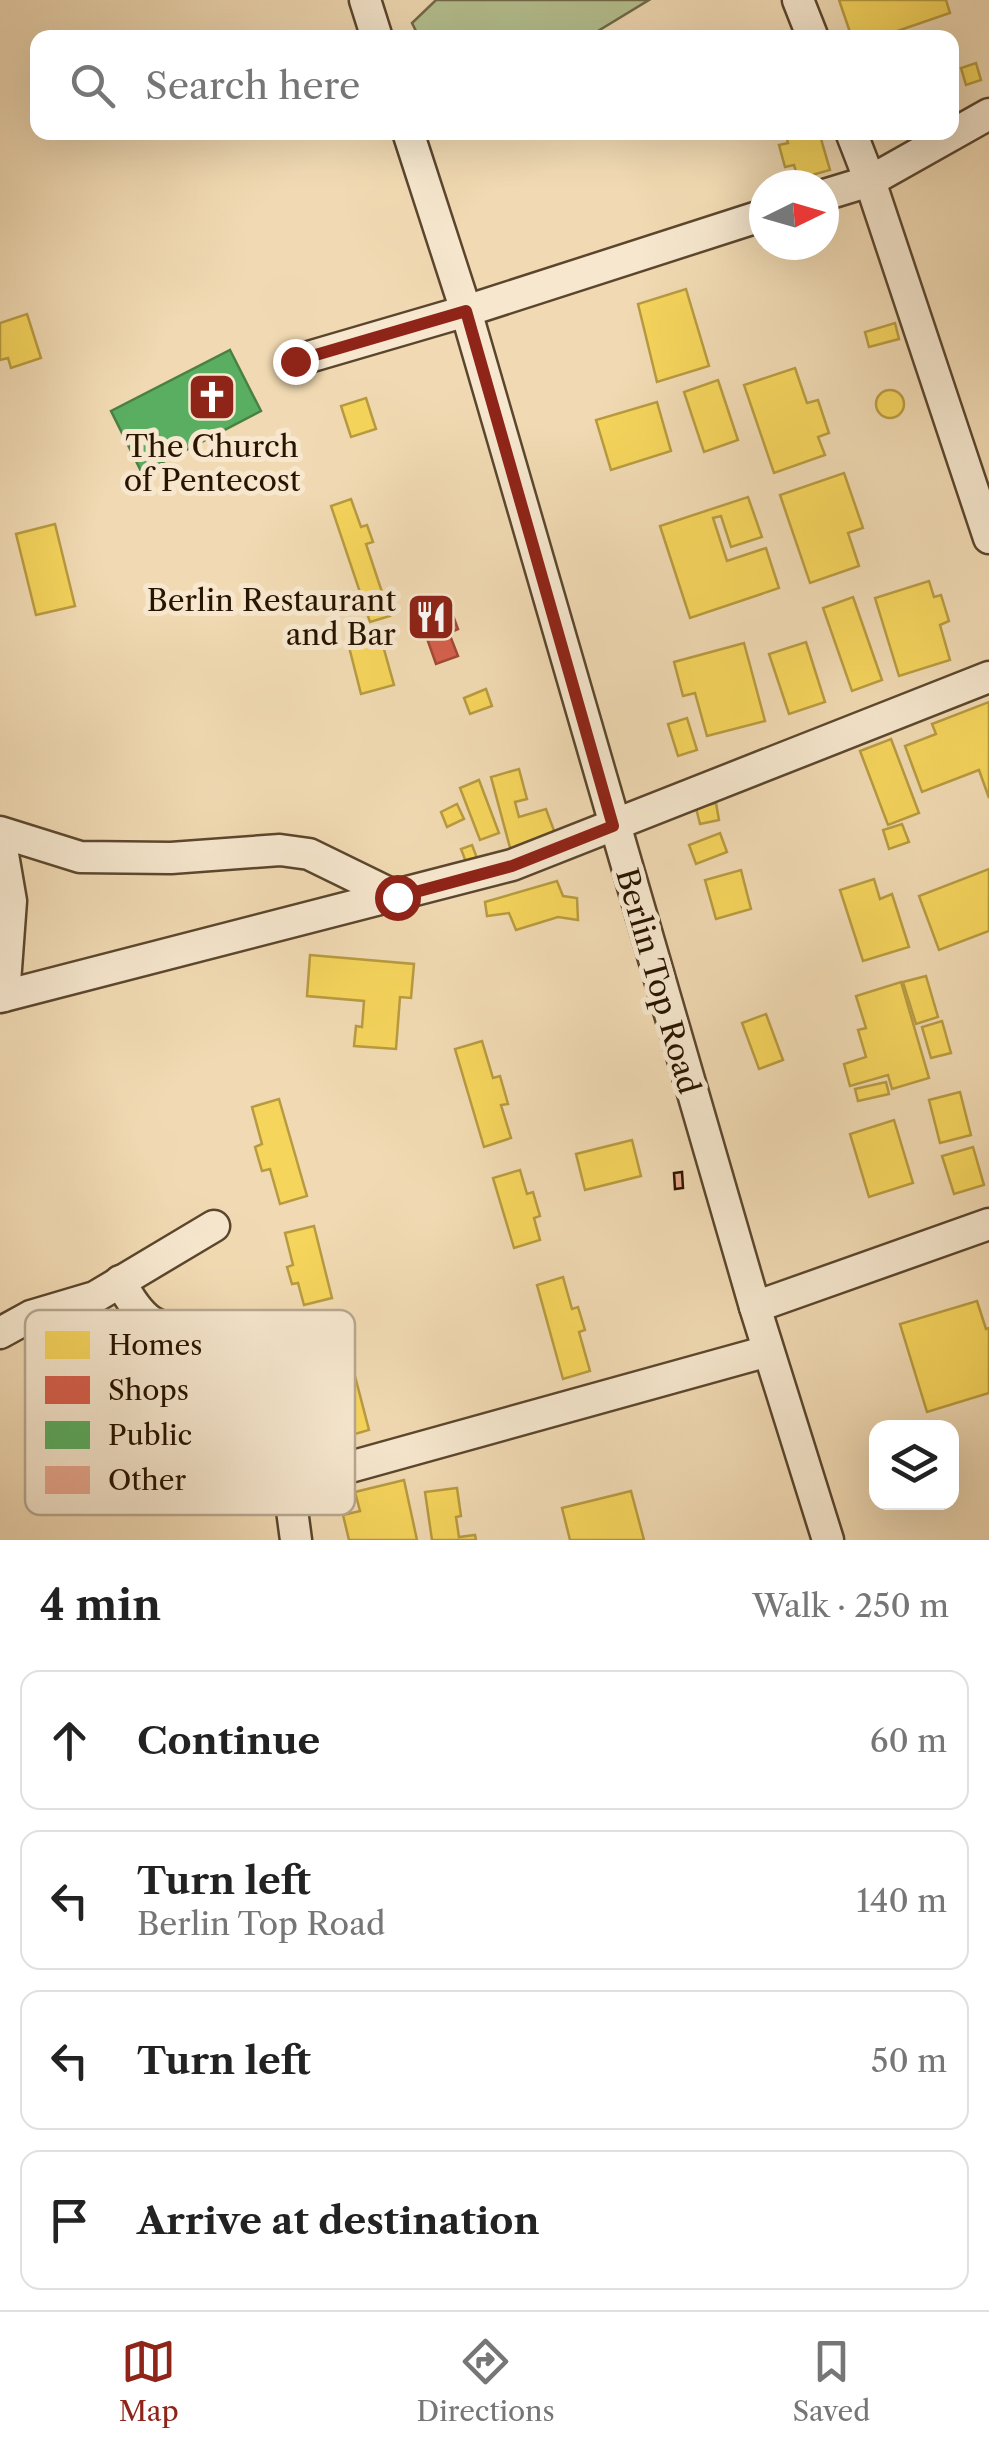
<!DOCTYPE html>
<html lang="en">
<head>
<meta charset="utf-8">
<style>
	:root { --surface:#fff; --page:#f2f2f2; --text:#222; --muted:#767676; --line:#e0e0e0; --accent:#8f2418 }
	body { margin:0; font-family:"Libre Caslon Text",serif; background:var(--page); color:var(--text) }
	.controls { position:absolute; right:30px; bottom:30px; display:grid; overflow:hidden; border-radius:20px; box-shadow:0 10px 40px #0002 }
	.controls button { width:90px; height:90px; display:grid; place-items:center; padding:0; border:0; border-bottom:2px solid var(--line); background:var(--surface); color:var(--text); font:50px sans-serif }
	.compass { position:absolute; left:749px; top:170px; width:90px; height:90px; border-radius:50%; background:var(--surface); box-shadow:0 10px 40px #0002; rotate:85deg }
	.stop { position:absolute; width:30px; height:30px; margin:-22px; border:8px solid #8f2418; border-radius:50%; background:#fff }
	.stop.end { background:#8f2418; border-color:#fff; box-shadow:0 2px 10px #0008 }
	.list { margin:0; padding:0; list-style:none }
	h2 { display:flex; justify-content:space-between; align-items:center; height:130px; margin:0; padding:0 40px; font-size:42px }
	h2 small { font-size:32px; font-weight:400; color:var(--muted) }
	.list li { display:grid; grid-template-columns:65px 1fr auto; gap:30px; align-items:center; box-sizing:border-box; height:140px; margin:0 20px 20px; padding:0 20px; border:2px solid var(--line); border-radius:20px }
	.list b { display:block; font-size:38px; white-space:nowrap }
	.list p { margin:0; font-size:32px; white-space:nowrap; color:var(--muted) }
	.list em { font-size:32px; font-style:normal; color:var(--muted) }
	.icon { flex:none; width:55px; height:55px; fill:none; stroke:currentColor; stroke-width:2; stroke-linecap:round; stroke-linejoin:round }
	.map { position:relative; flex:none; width:989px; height:1540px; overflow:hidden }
	.search { position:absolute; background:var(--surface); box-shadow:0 10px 40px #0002; left:30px; right:30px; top:30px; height:110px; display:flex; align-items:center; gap:25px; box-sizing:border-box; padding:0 35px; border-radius:20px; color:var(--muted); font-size:38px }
	.sheet { height:770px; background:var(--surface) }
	nav { display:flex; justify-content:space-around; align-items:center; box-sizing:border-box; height:140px; border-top:2px solid var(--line); background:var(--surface); font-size:28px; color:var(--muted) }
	nav a { display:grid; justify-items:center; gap:5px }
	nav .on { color:var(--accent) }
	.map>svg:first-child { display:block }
</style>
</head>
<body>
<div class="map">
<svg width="989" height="1540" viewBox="0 0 989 1540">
	<rect width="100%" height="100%" fill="#f1dab3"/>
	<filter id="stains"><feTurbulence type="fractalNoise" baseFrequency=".002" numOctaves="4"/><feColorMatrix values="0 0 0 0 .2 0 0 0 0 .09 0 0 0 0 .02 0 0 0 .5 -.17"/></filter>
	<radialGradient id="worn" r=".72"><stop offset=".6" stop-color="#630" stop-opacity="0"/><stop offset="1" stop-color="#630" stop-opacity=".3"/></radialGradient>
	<path fill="#b6c190" stroke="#706a48" stroke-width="2.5" d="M436,0H649L588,37H419L412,23Z"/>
	<g fill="#f6d55c" stroke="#b89b40" stroke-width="2.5">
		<path d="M839,0H946L950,13L877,38H852Z"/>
		<path d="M976,63L981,80L966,85L961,68Z"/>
		<path d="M785,132H819L830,170L798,179L794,165L785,167L779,145L788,143Z"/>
		<path d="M686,289L709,366L657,382L638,304Z"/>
		<path d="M27,314L41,358L11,368L8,358L0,360V323Z"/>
		<path d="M895,323L899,339L869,347L865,332Z"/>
		<path d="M795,368L807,403L818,400L829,433L818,437L825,455L774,473L744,385Z"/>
		<path d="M718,380L738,440L704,452L684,392Z"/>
		<circle cx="890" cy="404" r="14"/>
		<path d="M366,398L376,429L351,437L341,406Z"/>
		<path d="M657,402L671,451L611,470L596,420Z"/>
		<path d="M844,473L863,528L848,533L859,566L810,583L780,495Z"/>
		<path d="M748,497L762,537L731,547L721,516L713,518L727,561L766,548L779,588L690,618L660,526Z"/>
		<path d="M351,499L361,527L367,525L373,542L366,544L390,616L370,622L331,506Z"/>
		<path d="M55,524L75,606L36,615L16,534Z"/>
		<path d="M929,581L934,597L941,595L949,621L940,625L950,660L899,676L875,598Z"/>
		<path d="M853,597L882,680L852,691L823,608Z"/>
		<path d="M380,635L394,685L361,694L348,643Z"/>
		<path d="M806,642L825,702L789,714L769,654Z"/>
		<path d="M744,643L765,721L707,736L695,693L683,696L674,662Z"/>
		<path d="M486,689L492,706L470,714L464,698Z"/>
		<path d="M989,702V798L979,770L922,792L905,746L936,734L932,724Z"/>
		<path d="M687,718L697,750L678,756L668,724Z"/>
		<path d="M891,739L919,813L888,825L860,751Z"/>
		<path d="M519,769L527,799L515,802L519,817L546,809L556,836L512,855L491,777Z"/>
		<path d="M479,780L499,833L480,840L460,788Z"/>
		<path d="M716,803L719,820L700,824L696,808Z"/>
		<path d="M457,804L464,819L447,827L441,812Z"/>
		<path d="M902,824L909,842L889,849L883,830Z"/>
		<path d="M720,833L727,852L696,864L689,845Z"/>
		<path d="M472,845L477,858L466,862L461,849Z"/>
		<path d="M989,869V931L939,950L919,896Z"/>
		<path d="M741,870L751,909L716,919L705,880Z"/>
		<path d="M874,879L880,899L892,894L909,947L863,961L840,890Z"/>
		<path d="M557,881L563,896L577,898L578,920L558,917L516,930L509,913L487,916L485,902Z"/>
		<path d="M310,955L414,964L411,998L400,997L396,1049L354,1046L356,1026L362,1027L364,1001L307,996Z"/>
		<path d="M926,976L938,1017L916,1024L903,982Z"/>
		<path d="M901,982L929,1078L892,1089L888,1075L850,1086L844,1064L866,1057L858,1030L866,1028L856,996Z"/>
		<path d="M766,1014L783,1060L759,1069L742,1023Z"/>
		<path d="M942,1021L951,1053L931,1058L922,1027Z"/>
		<path d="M482,1041L493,1078L500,1076L508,1104L501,1105L511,1138L484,1147L455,1049Z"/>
		<path d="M886,1082L889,1094L858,1101L855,1089Z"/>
		<path d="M960,1092L971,1135L940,1143L929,1100Z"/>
		<path d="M279,1099L307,1196L280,1204L270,1169L262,1171L255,1147L262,1144L252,1107Z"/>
		<path d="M894,1120L913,1183L869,1197L850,1134Z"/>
		<path d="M632,1140L641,1176L585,1190L576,1154Z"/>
		<path d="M973,1147L984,1185L954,1194L942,1156Z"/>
		<path d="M520,1170L527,1194L533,1192L540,1216L534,1218L540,1240L514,1248L493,1178Z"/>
		<path d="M314,1226L332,1298L304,1305L298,1283L292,1284L287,1267L293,1265L285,1233Z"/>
		<path d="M563,1277L572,1309L578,1307L585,1330L579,1332L590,1371L563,1379L537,1285Z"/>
		<path d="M977,1301L986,1329L989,1328V1393L927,1412L900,1324Z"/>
		<path d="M343,1330L369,1430L341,1438L332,1401L325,1403L318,1378L325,1376L315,1338Z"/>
		<path d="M404,1480L417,1540H349L343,1515L360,1511L355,1492Z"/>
		<path d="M457,1488L461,1516L456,1517L459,1537L475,1535L476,1540H432L425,1492Z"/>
		<path d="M631,1491L644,1540H570L562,1508Z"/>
	</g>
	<path fill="#d6604d" stroke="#a24936" stroke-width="2.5" d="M448,602L458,629L449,633L458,656L436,664L418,613Z"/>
	<path fill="#5aae61" stroke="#4b8044" stroke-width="2.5" d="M230,350L261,411L142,473L111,411Z"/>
	<path fill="#e8a88e" stroke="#291400" stroke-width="2.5" d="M682,1172L683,1188L675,1189L674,1173Z"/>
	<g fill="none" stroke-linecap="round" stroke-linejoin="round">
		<g stroke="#5b462d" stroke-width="35">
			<g id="minor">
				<path d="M365,0L377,38"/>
				<path d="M798,0L813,38"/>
				<path d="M989,114L870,181L989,538"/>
				<path d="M408,132L466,311L755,1307L828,1540"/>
				<path d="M824,195L870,181L851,132"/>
				<path d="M295,361L466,311L764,215"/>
				<path d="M0,832L80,857L171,858L280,850L309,854L397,897"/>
				<path d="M0,837L11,901L4,996"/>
				<path d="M0,997L512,865L989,677"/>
				<path d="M120,1281C150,1338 163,1325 220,1337"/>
				<path d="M755,1307L989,1224"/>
				<path d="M0,1333L31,1316L95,1297L214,1226"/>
				<path d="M296,1540L292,1510L296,1489L314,1477L768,1351"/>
			</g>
		</g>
		<use href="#minor" stroke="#f6e7ce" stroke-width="30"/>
	</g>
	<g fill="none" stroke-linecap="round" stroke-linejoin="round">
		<path stroke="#8f2418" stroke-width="12" d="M295,361L466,311L613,826L512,866L397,897"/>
	</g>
	<defs>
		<g id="church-square" transform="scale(2.5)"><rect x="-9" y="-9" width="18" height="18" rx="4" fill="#8f2418" stroke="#f6e7ce"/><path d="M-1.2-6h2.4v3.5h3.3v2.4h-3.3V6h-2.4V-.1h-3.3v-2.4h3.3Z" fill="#fff"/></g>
		<g id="restaurant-square" transform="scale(2.5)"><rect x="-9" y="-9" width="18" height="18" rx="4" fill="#8f2418" stroke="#f6e7ce"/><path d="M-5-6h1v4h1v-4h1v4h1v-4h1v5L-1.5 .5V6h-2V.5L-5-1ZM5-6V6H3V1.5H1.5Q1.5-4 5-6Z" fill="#fff"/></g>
	</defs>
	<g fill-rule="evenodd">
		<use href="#church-square" x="212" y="397"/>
		<use href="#restaurant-square" x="431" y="617"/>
	</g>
	<g text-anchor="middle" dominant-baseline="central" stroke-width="10" stroke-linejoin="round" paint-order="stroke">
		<g font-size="30" fill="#291400" stroke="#f6e7ce">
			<text x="212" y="446">The Church<tspan x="212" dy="34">of Pentecost</tspan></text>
			<text x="396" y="600" text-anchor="end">Berlin Restaurant<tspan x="396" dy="34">and Bar</tspan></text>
		</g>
		<g font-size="30" fill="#291400" stroke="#f6e7ce">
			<text transform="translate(658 981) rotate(74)">Berlin Top Road</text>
		</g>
	</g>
	<rect x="25" y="1310" width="330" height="205" rx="15" fill="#f6e7ce" stroke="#b8a890" stroke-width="2.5"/>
	<rect x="45" y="1331" width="45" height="28" fill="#f6d55c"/>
	<rect x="45" y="1376" width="45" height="28" fill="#d6604d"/>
	<rect x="45" y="1421" width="45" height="28" fill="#5aae61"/>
	<rect x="45" y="1466" width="45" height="28" fill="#e8a88e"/>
	<g font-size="28" fill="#291400">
		<text x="108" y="1355">Homes</text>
		<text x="108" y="1400">Shops</text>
		<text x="108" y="1445">Public</text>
		<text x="108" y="1490">Other</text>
	</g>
	<rect width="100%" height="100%" filter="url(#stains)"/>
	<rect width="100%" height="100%" fill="url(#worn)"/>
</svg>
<div class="controls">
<button><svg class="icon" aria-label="layers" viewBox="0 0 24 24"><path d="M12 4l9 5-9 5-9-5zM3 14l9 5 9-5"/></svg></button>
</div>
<svg class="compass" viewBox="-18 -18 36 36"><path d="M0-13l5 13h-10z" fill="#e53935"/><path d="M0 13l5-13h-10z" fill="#767676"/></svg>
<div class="stop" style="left:397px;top:897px"></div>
<div class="stop end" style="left:295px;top:361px"></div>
<div class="search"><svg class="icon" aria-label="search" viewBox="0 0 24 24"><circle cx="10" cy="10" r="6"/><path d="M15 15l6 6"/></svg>Search here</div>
</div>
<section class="sheet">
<h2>4 min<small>Walk · 250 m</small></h2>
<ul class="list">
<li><svg class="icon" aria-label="ahead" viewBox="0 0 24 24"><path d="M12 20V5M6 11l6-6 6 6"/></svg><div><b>Continue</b></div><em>60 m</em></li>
<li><svg class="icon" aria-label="left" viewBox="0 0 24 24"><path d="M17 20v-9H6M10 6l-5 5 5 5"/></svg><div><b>Turn left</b><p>Berlin Top Road</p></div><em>140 m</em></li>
<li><svg class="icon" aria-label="left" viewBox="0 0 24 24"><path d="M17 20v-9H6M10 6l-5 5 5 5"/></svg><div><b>Turn left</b></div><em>50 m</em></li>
<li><svg class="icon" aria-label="arrive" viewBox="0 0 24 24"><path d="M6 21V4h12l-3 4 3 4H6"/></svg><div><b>Arrive at destination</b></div></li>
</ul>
</section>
<nav>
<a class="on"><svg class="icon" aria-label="map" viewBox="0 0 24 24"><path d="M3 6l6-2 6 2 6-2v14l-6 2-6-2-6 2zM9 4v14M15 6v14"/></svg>Map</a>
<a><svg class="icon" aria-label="directions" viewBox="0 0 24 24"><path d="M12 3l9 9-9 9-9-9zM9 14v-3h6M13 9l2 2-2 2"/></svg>Directions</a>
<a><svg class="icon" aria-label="saved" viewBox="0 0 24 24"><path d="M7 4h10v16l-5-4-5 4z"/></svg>Saved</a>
</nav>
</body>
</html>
